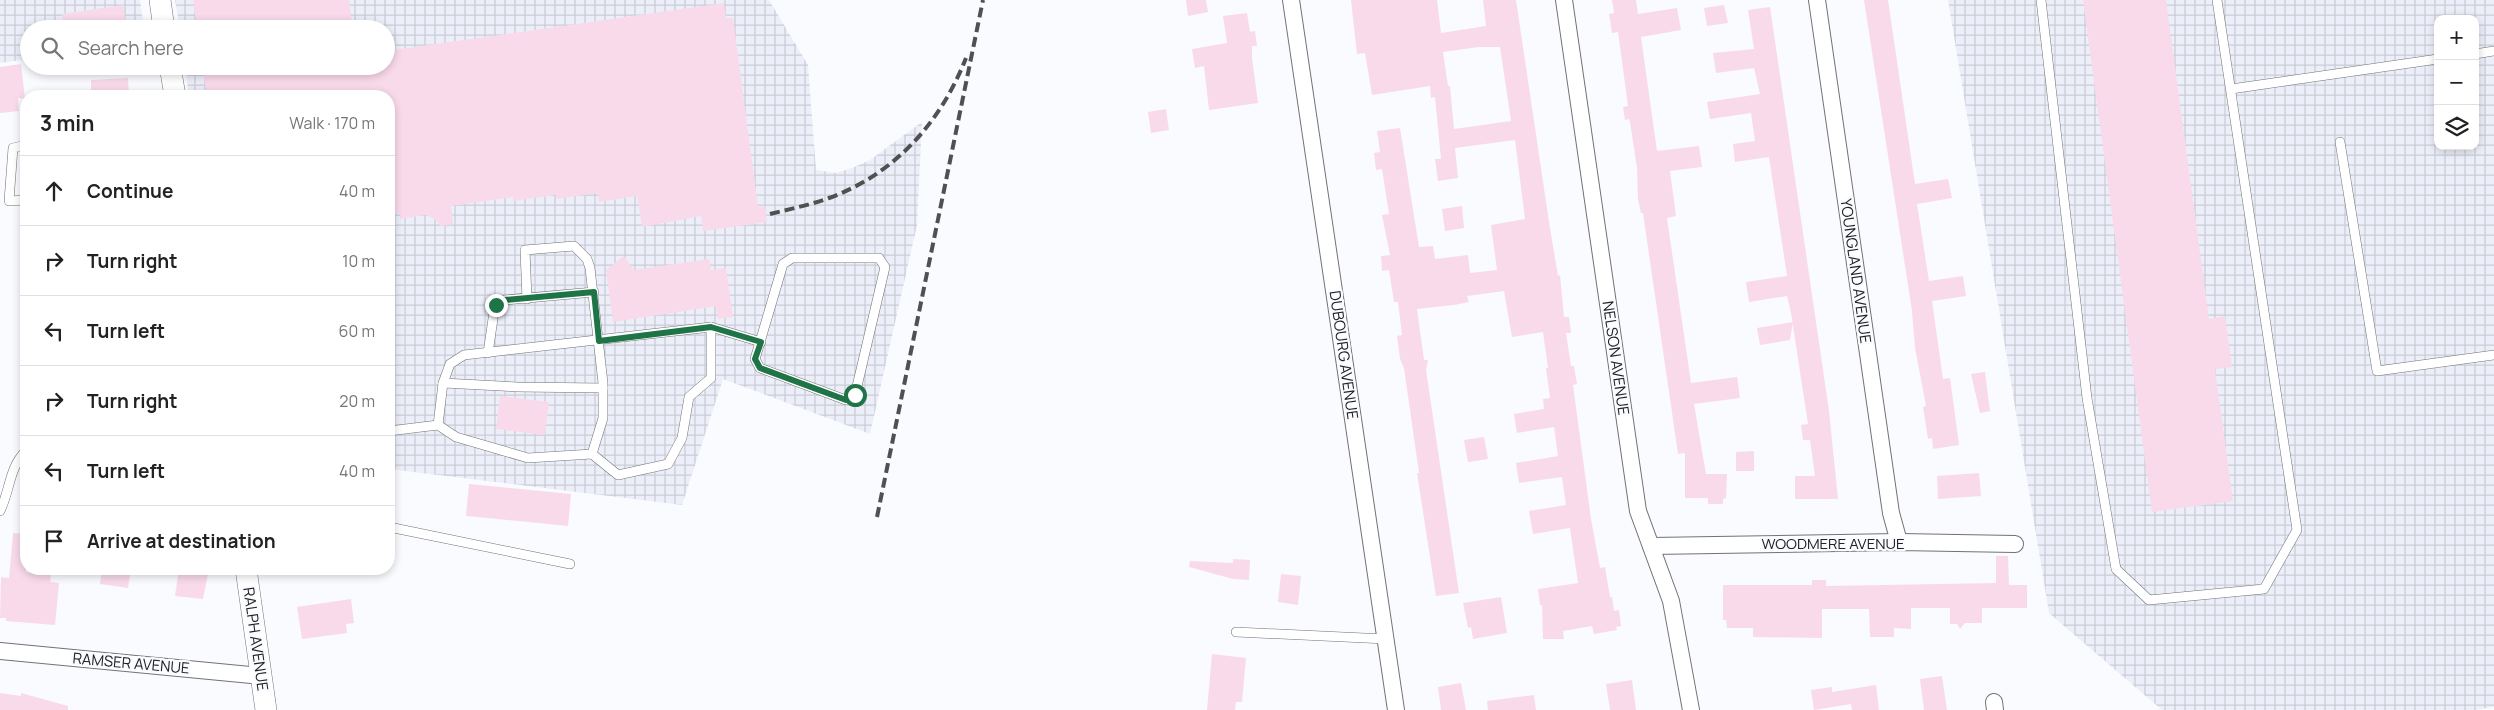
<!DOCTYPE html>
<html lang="en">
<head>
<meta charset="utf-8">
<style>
	:root { --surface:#fff; --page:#f6f6f6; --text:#222; --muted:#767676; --line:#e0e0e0 }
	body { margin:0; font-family:Manrope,sans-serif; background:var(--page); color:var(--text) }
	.controls { position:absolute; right:15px; top:15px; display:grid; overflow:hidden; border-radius:10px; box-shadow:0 2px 8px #0003 }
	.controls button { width:45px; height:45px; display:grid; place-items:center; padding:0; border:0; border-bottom:1px solid var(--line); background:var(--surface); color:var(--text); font:25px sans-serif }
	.stop { position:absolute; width:15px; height:15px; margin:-11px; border:4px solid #1e7446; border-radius:50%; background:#fff }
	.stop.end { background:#1e7446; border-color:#fff; box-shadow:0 1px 5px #0008 }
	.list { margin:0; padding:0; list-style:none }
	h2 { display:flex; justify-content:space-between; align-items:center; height:65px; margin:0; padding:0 20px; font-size:21px }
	h2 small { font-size:16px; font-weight:400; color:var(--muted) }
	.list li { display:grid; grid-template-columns:32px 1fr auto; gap:15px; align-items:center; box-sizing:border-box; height:70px; padding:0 20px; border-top:1px solid var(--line) }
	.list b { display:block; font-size:19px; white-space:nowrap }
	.list em { font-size:16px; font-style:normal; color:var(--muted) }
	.icon { flex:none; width:28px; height:28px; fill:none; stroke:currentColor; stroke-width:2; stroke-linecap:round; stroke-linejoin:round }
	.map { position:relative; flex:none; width:2494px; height:710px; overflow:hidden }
	.search { position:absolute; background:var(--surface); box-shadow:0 2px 8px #0003; left:20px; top:20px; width:375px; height:55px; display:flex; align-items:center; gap:12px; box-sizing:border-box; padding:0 18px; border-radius:28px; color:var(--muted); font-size:19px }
	.panel { position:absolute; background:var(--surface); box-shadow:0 2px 8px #0003; left:20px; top:90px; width:375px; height:485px; border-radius:20px }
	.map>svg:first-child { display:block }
</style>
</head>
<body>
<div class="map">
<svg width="2494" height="710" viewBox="0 0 2494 710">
	<defs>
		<pattern id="industrial-grid" width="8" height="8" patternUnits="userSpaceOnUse" patternTransform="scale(1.25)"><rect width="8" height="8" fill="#eceff9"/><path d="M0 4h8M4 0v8" fill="none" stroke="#cacdd5"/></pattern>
	</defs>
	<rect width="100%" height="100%" fill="#fafbfe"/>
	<g fill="url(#industrial-grid)" fill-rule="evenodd">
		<path d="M0,0H140L144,29H29V59L0,63Z"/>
		<path d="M175,0H769L808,65L816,170L836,173L852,168L870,160L922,122L917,225L870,434L723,379L682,505L389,469V96H189L185,66H386V29H180Z"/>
		<path d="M1948,0H2494V707L2475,710H2162L2049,613ZM2438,19H2475V146H2438Z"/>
	</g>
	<g fill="#f9daeb" fill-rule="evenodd">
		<path d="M193,0H349L353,29H197Z"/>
		<path d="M1186,0H1206L1208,12L1188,16Z"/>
		<path d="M1351,0H1437L1441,33L1486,26L1483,0H1516L1549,222L1558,276L1560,275L1564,317H1569L1571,333H1566L1571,366H1574L1577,384L1573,385L1591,519L1600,568L1605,567L1610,597H1612L1614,611L1619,610L1621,626L1616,627L1617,630L1594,634L1592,626L1563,631L1564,639H1543L1542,605H1540L1538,589L1578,583L1570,528L1533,534L1529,511L1566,505L1562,477L1519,483L1516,463L1558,456L1554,427L1517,433L1514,414L1544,409L1543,399L1550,398L1546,368H1548L1543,332L1512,337L1504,291L1467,296L1469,302L1454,305L1417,309L1424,360H1428L1426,370L1459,593L1436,596L1417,473H1419L1404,368L1400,359L1397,336L1402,335L1398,302H1394L1389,270L1382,271L1381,256L1390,255L1382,215L1389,214L1382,169L1376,170L1374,153L1380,152L1377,131L1400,128L1419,247L1433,246L1435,259L1468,255L1470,273L1497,270L1491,225L1525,219L1515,140L1455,148L1458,178L1438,181L1435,159H1441L1435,97L1431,98L1430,86L1372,95L1365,53L1357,54ZM1479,47H1500L1511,121L1454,129L1450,86H1448L1443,52Z"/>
		<path d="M1612,0H1636L1638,14L1677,8L1681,30L1641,37L1657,151L1699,146L1702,167L1670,171L1676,216L1667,218L1691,383L1737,377L1740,398L1694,404L1706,474H1727L1726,498L1723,499V504H1708V498H1685V453L1678,454L1643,213H1641L1638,199L1637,168L1630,122L1629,119L1625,120L1623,107L1628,106L1618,32L1612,33L1609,14L1614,13Z"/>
		<path d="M1864,0H1888L1915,184L1948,179L1952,198L1917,204L1929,281L1963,276L1966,296L1932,301L1943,379L1950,378L1959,445L1933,449L1932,438L1928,439L1923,407L1926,406L1915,348L1912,311Z"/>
		<path d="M2083,0H2166L2209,319L2225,316L2232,367L2215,369L2233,501L2152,512Z"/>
		<path d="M724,3L726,18H733L758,207L765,206L767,222L703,231L701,216L642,227L637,196L599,202L598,193L557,199L556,195L513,201V197L451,206L453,224L441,226L436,220L426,215L400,219V213L389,215V96H207L202,66H386V51Z"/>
		<path d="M123,5L127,29H64L62,14Z"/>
		<path d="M1724,5L1728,23L1707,26L1704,8Z"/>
		<path d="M1770,7L1829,411L1838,499H1795V476H1815L1810,440H1803L1801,425L1808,424L1791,313L1787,296L1749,302L1746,282L1787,276L1769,157L1735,162L1733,144L1755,141L1751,113L1710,119L1707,102L1760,94L1754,68L1716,73L1713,53L1754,49L1748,10Z"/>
		<path d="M1247,13L1250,32L1255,31L1257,46H1252V58L1258,103L1209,110L1204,66L1195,68L1192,49L1227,43L1223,16Z"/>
		<path d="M21,64L25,99L18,98L19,111L0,113V67Z"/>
		<path d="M128,78L129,96H91V80Z"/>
		<path d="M1166,109L1169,130L1151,133L1148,112Z"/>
		<path d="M1462,206L1464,228L1445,231L1442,209Z"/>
		<path d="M624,256L634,270L709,259L711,270L726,268L733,317L718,319L716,306L613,322L606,270Z"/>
		<path d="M1793,322L1790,340L1760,345L1757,328Z"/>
		<path d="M1985,372L1990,411L1980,413L1971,374Z"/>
		<path d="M500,396L549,402L545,435L496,429Z"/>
		<path d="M1484,437L1488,459L1468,462L1464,440Z"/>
		<path d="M1754,451V471H1736V452Z"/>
		<path d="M1979,473L1981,496L1938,499L1937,476Z"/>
		<path d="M469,484L571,494L568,526L466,516Z"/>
		<path d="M13,533L26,534V572L51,575L50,582L59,583L55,625L6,621V618H0L1,577L9,578Z"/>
		<path d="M1996,556H2008L2009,585H2027V608H1982V623H1965L1960,629L1957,624H1950V608H1911V629L1894,628V637H1870L1869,609H1822V638L1753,637V628H1727L1726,620H1723V585H1812V580H1826V586L1996,583Z"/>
		<path d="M1233,559L1250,560L1249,580L1233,579L1189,567L1190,561L1233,563Z"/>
		<path d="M102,569H131L128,588L100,584Z"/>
		<path d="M179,569H209L203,599L175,596Z"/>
		<path d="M1281,574L1301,576L1298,605L1278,602Z"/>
		<path d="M1501,597L1507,633L1473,639L1471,627L1468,628L1463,603Z"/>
		<path d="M351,599L354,623L346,624L347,633L302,639L297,607Z"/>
		<path d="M1212,654L1246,658L1242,702H1236L1235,710H1207Z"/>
		<path d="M1942,676L1947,710H1924L1920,679Z"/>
		<path d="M1632,680L1636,710H1610L1606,684Z"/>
		<path d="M1461,683L1466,710H1441L1438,687Z"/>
		<path d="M1876,685L1879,710H1852L1851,704L1814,710L1811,690L1832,687V692Z"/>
		<path d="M0,693L21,696V693L68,706V710H0Z"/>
		<path d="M1534,695L1536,710H1488L1487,701Z"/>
	</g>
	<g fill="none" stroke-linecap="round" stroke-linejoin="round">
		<g stroke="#717275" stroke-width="10">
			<g id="service">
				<path d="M2041,0L2087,398L2116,569L2149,600L2264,589L2297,530L2217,0"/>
				<path d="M2475,54L2494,51"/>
				<path d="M2231,89L2438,59"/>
				<path d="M2340,142L2377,371L2494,355"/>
				<path d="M26,145L13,148L9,201L26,200"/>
				<path d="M792,258H879L885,267L855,395L846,400L760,368L755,359L783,264Z"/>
				<path d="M711,327L761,342"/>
				<path d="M488,353L495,305L504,300L594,292"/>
				<path d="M443,383L518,387L603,388"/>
				<path d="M438,425L443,383L450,364L464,355L711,327V378L689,397L682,438L668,464L618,475L592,454"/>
				<path d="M389,431L438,425L456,437L528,458L592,454L603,418V383L590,268L587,259L574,246L525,250L527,299"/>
				<path d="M0,511C10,491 9,467 26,451"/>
				<path d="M389,527L570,564"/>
				<path d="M1236,632L1386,639"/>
			</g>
		</g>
		<g stroke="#717275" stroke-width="18">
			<g id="minor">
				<path d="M1291,0L1396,710"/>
				<path d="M1564,0L1638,511L1671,601L1691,710"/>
				<path d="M1817,0L1891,513L1899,542"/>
				<path d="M1651,546L1899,542L2015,544"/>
				<path d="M0,651L262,676"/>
				<path d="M1994,702L1995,710"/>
			</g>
		</g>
		<g stroke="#717275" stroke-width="22">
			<g id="tertiary">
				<path d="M160,0L164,29"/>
				<path d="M170,66L175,96"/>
				<path d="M246,569L266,710"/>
			</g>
		</g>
		<use href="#service" stroke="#fff" stroke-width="9"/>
		<use href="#minor" stroke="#fff" stroke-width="16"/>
		<use href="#tertiary" stroke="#fff" stroke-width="21"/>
		<g stroke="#505051" stroke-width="4" stroke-dasharray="10 5" stroke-linecap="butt">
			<path d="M770,214C790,209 810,205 829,198C895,174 941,122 966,58"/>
			<path d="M877,517L983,0"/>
		</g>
	</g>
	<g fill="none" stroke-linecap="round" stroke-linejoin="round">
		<path stroke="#1e7446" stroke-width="6" d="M496,305L504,300L594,292L599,341L711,327L761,342L755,359L760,368L846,400L855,395"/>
	</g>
	<g text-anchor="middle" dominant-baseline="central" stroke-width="4.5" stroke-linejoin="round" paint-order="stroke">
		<g font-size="15" fill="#222223" stroke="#fafbfe">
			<text transform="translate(1856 271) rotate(82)">YOUNGLAND AVENUE</text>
			<text transform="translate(1344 355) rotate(82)">DUBOURG AVENUE</text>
			<text transform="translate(1616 358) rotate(82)">NELSON AVENUE</text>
			<text x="1833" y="543">WOODMERE AVENUE</text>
			<text transform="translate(256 639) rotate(82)">RALPH AVENUE</text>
			<text transform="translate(131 663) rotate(5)">RAMSER AVENUE</text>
		</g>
	</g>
</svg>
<div class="controls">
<button>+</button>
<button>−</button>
<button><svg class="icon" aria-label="layers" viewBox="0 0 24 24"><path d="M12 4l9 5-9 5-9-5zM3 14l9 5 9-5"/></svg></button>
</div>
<div class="stop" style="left:855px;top:395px"></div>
<div class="stop end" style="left:496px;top:305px"></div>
<div class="search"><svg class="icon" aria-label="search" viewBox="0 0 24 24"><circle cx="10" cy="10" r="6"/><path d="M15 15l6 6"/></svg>Search here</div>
<section class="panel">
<h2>3 min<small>Walk · 170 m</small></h2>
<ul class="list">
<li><svg class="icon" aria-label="ahead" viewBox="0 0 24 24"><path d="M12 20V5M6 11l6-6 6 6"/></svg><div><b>Continue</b></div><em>40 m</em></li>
<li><svg class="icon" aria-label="right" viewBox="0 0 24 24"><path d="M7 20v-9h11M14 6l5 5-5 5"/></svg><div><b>Turn right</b></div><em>10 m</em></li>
<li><svg class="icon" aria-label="left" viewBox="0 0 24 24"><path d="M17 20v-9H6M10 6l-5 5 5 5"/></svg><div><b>Turn left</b></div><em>60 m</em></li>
<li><svg class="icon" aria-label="right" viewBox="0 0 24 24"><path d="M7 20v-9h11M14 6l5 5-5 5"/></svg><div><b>Turn right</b></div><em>20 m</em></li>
<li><svg class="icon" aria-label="left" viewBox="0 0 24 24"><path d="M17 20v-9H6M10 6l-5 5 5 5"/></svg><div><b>Turn left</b></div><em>40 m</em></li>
<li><svg class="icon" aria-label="arrive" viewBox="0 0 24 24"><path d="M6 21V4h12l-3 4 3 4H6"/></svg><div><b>Arrive at destination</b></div></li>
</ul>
</section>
</div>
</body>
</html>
